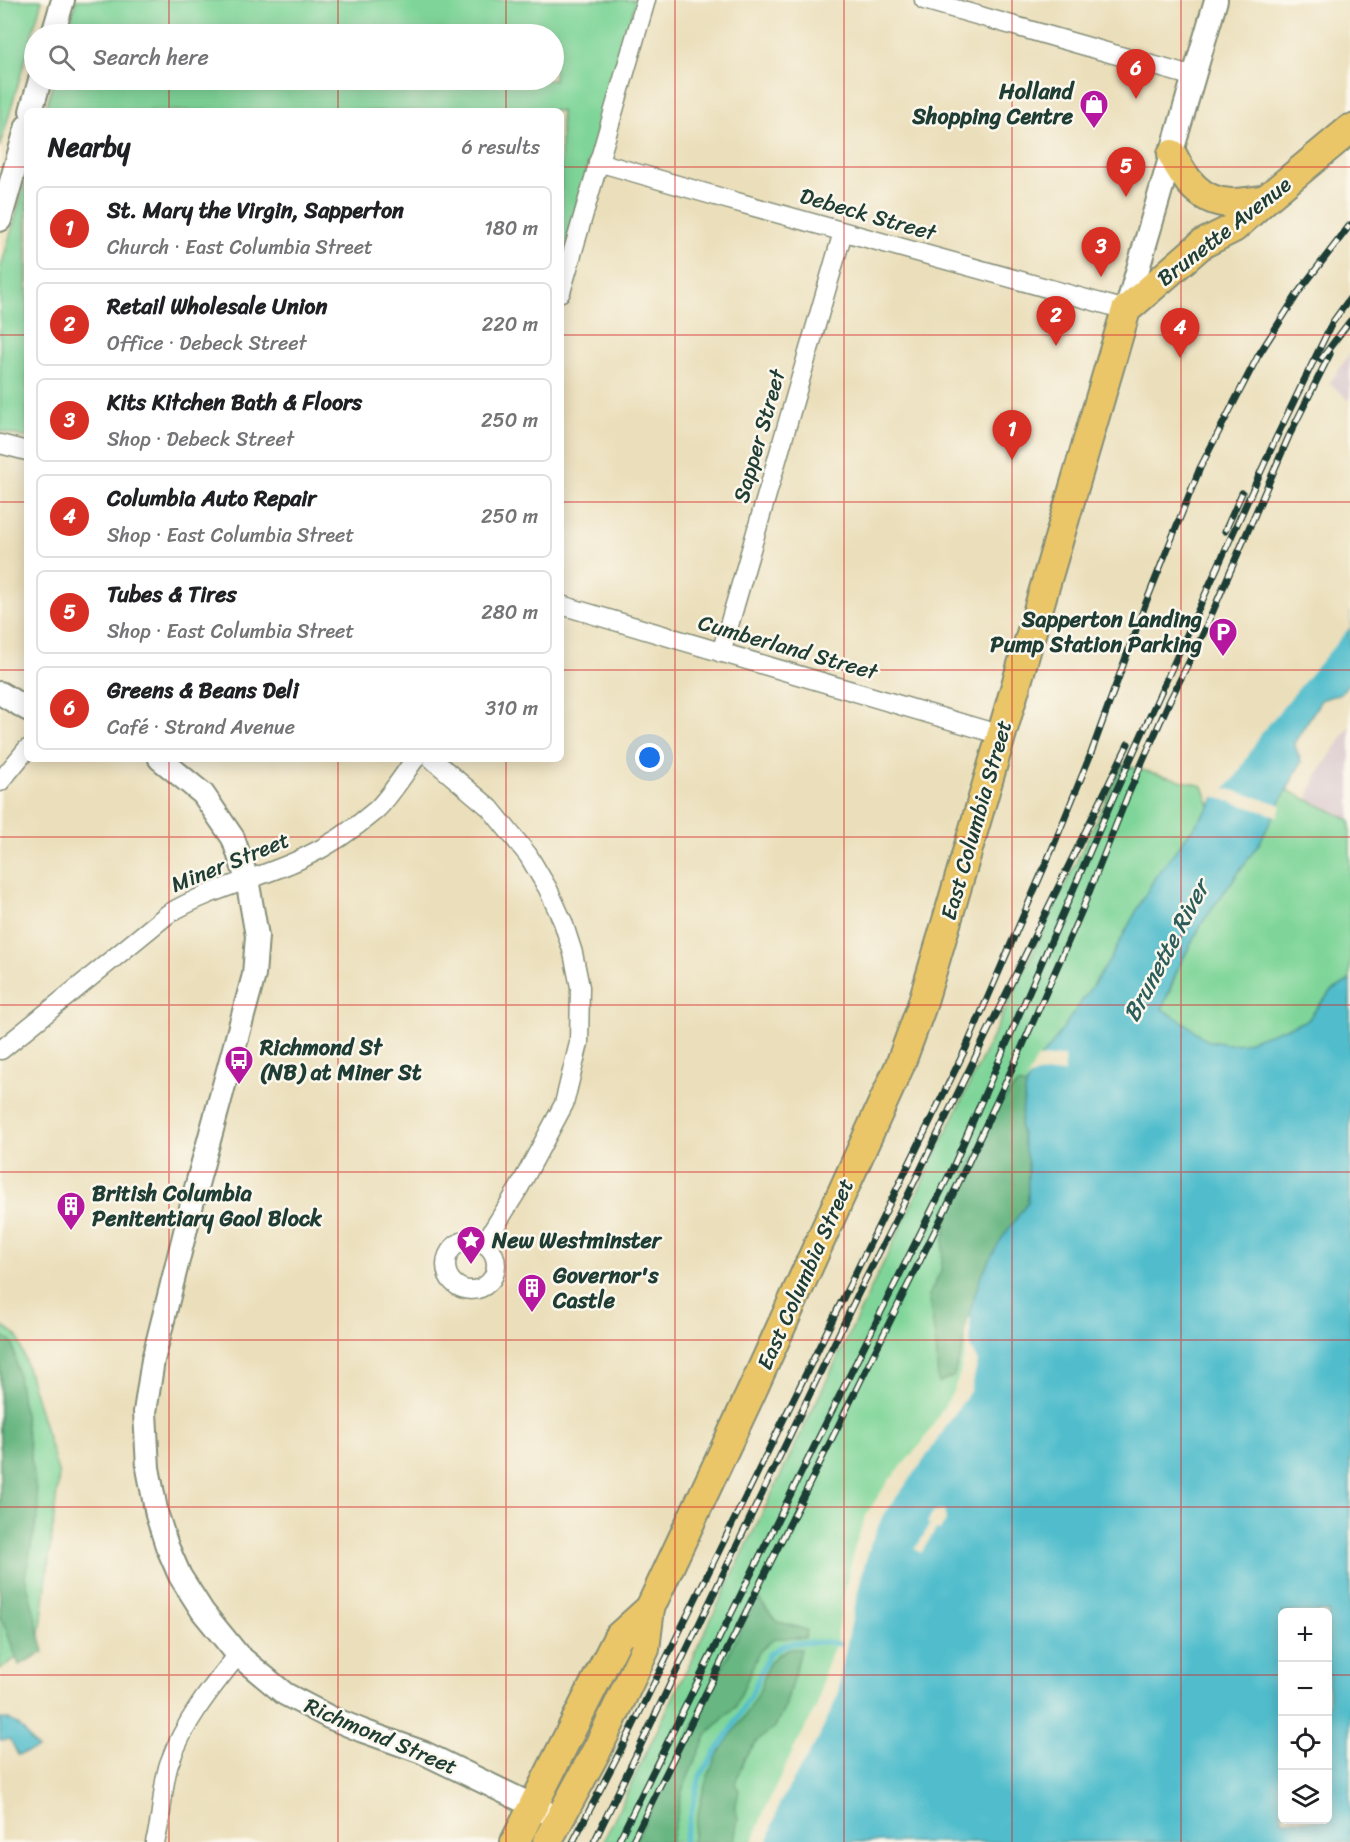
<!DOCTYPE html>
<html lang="en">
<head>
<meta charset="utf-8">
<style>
	:root { --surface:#fff; --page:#f6f6f6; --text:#202124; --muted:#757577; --line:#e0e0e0; --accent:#d93025 }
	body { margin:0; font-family:Sriracha,sans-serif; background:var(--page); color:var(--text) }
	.controls { position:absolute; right:18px; bottom:18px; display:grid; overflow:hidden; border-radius:9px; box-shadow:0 3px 15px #0003 }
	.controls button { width:54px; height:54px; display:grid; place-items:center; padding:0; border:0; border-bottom:2px solid var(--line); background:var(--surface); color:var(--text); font:30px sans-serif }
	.you { position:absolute; left:650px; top:758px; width:21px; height:21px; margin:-15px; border:4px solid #fff; border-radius:50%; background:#1a73e8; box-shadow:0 0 0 9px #1a73e833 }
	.badge { display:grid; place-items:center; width:39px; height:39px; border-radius:50%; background:var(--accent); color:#fff; font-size:20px; font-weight:700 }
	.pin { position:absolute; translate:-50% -50px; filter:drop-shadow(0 2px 3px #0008) }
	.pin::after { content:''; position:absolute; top:32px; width:21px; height:18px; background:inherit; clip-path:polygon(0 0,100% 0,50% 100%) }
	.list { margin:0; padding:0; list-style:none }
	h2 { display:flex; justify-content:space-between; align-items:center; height:78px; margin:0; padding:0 24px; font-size:26px }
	h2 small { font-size:20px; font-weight:400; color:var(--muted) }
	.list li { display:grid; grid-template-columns:39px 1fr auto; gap:18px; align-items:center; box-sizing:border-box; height:84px; margin:0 12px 12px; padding:0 12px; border:2px solid var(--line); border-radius:9px }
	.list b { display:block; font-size:22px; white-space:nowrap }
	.list p { margin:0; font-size:20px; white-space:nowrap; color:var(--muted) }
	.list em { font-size:20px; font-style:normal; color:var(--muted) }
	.icon { flex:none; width:33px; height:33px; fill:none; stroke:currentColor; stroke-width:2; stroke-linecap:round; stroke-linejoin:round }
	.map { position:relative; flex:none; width:1350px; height:1842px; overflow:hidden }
	.search { position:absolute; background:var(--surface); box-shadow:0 3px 15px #0003; left:24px; top:24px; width:540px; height:66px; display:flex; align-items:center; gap:15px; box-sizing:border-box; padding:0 21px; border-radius:33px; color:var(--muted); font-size:22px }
	.panel { position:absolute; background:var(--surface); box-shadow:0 3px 15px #0003; left:24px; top:108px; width:540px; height:654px; border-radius:9px }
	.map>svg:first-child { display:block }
</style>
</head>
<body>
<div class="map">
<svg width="1350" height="1842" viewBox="0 0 1350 1842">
	<rect width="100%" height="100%" fill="#fbf7ec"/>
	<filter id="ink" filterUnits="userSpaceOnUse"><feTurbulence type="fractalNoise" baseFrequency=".0167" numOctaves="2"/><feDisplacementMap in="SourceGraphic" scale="12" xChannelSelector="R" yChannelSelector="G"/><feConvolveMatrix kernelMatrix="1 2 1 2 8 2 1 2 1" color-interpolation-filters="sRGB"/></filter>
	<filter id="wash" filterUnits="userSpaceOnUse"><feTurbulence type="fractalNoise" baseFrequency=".008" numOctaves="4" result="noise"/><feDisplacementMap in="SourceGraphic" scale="24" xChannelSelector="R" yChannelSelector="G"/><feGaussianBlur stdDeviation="1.35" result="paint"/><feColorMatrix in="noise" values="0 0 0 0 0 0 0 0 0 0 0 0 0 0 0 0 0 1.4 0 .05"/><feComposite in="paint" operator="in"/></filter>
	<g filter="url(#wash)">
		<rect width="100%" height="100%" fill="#ebdfbb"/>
		<g fill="#d2bdc6">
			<path d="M1350,353V401L1330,383Z"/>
			<path d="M1350,726V820L1309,800V795L1317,775Z"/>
		</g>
		<g fill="#7fd599" stroke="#4f8966" stroke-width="1.5">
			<path d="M0,0H42L0,147Z"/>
			<path d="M76,0H636L561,261V111H45L54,80H554V34H67Z"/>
			<path d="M27,175V438L0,431V271Z"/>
			<path d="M1301,762L1287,790L1350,820V980L1332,991L1308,1020L1127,1170L1121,1109L1174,972L1168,996L1178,968L1204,920L1230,884Z"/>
			<path d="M1123,765L1203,786L1210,806L1235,778L839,1644L820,1707L756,1842H603C779,1484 949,1124 1123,765Z"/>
			<path d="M0,1324L18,1337L59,1475L39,1643L0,1669Z"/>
		</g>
		<g fill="#67b681" stroke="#437a5a" stroke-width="1.5">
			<path d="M1017,1084L1026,1086L1020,1127L1028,1164V1202L970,1311L962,1352L953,1377L938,1383L936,1346L929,1295L941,1271L944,1238L950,1209L999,1106Z"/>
			<path d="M0,1334L13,1344L39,1509L25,1576L44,1652L19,1665L0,1613Z"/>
			<path d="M757,1597L776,1621L807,1630L805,1638H775L759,1652L736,1706L707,1734L682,1791L671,1842H635Z"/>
			<path d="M788,1649H801L785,1707L775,1727L757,1741L745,1757L735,1784L739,1790L735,1810L738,1818L734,1842H692C698,1815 702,1787 714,1762C725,1739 745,1720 757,1696C769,1673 760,1663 788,1649Z"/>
		</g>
		<g fill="#51bdcc" stroke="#387d80" stroke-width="1.5" fill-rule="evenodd">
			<path d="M1350,613V681L1341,693L1321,700L1294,743L1301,762L1259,844L1204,920L1178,968L1162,1009L1185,1023L1206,1040L1226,1044L1243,1043L1308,1020L1319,1005L1332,991L1350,980V1842H756L820,1707L839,1644L858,1547L954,1395L970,1347L968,1330L970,1311L980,1278L1000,1241L1028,1202V1164L1020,1127L1026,1086L1039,1059L1050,1047L1108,963L1155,877L1210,806L1223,778ZM1282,1612H1328V1820H1282Z"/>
			<path d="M0,1719C23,1719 24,1736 38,1749L18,1755L10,1739L0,1740Z"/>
		</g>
		<g fill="#ebdfbb">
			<path d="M1350,610V627L1263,731L1235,778L1225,788L1282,805L1277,816L1212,796L1220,777L1249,738L1263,713L1299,661L1326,641Z"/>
			<path d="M1064,1056L1065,1072L1037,1074L1027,1079L1037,1058Z"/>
			<path d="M970,1311V1347L978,1362L970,1391L919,1467L883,1515L871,1543L862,1573L842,1666L838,1695L819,1737L779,1804L768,1842H753L762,1816L794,1749L817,1706L826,1666L836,1644L844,1595L855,1546L866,1515L889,1480L922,1443L952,1394L960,1373L967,1346L965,1334Z"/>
			<path d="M944,1510L946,1521L940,1530L936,1529L921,1553L915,1549L930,1525L927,1523L933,1513Z"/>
		</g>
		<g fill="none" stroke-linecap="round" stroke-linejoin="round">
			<path stroke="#51bdcc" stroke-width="5" d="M684,1842L700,1776L732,1728L751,1695L769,1654L784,1645L797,1643L826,1642L839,1644"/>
		</g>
	</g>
	<g filter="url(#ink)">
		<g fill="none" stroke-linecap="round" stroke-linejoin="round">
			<g stroke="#858e78" stroke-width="21">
				<g id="minor">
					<path d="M924,0L1194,77"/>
					<path d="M598,162L726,199L1126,310"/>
					<path d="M561,292L646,0"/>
					<path d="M0,444L27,451"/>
					<path d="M561,605L1001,735"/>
					<path d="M721,653L843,232"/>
					<path d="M432,759L490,808L528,855L548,889L563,922L573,953L580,987L579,1043L564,1104L519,1188L484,1244"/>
					<path d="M0,782L27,749"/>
					<path d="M1,1050L168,914C211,888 259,879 303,858C329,846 354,829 376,810C389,798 404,774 415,759"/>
					<circle cx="471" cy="1265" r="25"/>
					<path d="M155,1842C163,1817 161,1789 169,1764C184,1722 210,1689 238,1655"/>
				</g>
			</g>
			<g stroke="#858e78" stroke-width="26">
				<g id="tertiary">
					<path d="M53,34L63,0"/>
					<path d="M31,111L40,80"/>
					<path d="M0,220L27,126"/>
					<path d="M1126,310L1216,0"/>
					<path d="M0,693L27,709"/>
					<path d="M160,759L203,794L233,838L247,879L257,936L254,975L196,1188L153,1360L145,1412L148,1468L157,1515L167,1546L180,1576L203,1612L238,1655L285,1694L329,1717L363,1731L422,1752L546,1812"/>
				</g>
			</g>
			<g stroke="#858e78" stroke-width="32">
				<g id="primary">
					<path d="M1172,154C1184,179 1201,203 1232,203C1243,203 1255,201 1266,199"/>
					<path d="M515,1842L618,1637L650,1608"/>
					<path d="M547,1842L598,1748L645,1649L650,1608L751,1393L900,1065L921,1008L948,917L1126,310L1202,244L1234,228L1266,199L1350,129"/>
				</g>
			</g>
			<use href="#minor" stroke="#fff" stroke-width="18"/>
			<use href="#tertiary" stroke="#fff" stroke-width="22"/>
			<use href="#primary" stroke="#ebc669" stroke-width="28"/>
			<g stroke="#1f3d34" stroke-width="7">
				<g id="rail">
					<path d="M1321,359L1350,321"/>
					<path d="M1225,531L1242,493"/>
					<path d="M573,1842L631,1730L965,1050L1053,847L1090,756L1145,605L1200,468L1258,356L1300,290L1350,225"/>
					<path d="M594,1842L858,1294L908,1195L1128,744"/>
					<path d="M618,1842L953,1167L1116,791L1277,436L1332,323L1350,298"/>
					<path d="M632,1842L962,1176L1022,1047L1082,910L1127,797L1169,702L1203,634L1289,436L1330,354"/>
				</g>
			</g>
			<use href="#rail" stroke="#fbf7ec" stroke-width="4.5" stroke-dasharray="14" stroke-linecap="butt"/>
		</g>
	</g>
	<path fill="none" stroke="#d62828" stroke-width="1.5" stroke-opacity="0.55" d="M169,0V34M338,0V34M506,0V34M675,0V1842M844,0V1842M1012,0V1842M1181,0V1842M169,80V111M338,80V111M506,80V111M0,167H27M561,167H1350M0,335H27M561,335H1350M0,502H27M561,502H1350M0,670H27M561,670H1350M169,759V1842M338,759V1842M506,759V1842M0,837H1350M0,1005H1350M0,1172H1350M0,1340H1350M0,1507H1350M0,1675H1282M1328,1675H1350"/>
	<defs>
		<g id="shop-pin" transform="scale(1.5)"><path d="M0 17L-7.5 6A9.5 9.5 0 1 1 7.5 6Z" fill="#b5179e" stroke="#fbf7ec"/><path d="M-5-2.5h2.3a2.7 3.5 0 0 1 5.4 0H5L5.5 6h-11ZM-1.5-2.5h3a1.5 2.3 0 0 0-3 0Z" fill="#fff"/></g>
		<g id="parking-pin" transform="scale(1.5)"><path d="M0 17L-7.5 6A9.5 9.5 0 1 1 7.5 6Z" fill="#b5179e" stroke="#fbf7ec"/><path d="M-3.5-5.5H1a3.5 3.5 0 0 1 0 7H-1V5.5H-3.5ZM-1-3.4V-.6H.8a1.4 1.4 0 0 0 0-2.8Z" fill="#fff"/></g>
		<g id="bus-pin" transform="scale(1.5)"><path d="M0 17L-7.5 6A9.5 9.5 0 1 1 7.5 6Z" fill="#b5179e" stroke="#fbf7ec"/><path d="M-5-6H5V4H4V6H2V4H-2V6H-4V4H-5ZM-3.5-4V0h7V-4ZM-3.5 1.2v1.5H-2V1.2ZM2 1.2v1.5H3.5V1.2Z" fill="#fff"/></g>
		<g id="building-pin" transform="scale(1.5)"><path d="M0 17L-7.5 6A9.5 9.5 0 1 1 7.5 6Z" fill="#b5179e" stroke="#fbf7ec"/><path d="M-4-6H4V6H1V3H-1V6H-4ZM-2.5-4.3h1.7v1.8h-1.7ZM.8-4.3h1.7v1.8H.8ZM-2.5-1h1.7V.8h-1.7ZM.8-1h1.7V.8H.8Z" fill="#fff"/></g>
		<g id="sight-pin" transform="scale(1.5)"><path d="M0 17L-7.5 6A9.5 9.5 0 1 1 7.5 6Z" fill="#b5179e" stroke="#fbf7ec"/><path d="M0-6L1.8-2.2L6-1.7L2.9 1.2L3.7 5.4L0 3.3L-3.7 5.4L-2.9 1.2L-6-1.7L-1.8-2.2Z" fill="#fff"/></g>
	</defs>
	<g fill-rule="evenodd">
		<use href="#shop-pin" x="1094" y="104"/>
		<use href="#parking-pin" x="1223" y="632"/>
		<use href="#bus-pin" x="239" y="1060"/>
		<use href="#building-pin" x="71" y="1206"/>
		<use href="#sight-pin" x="471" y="1240"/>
		<use href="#building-pin" x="532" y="1288"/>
	</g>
	<g text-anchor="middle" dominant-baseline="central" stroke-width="5" stroke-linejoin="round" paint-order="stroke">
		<g font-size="22" font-weight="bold" fill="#1f3d34" stroke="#fbf7ec" text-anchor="start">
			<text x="1073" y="91" text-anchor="end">Holland<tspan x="1073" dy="25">Shopping Centre</tspan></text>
			<text x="1202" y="619" text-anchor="end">Sapperton Landing<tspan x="1202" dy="25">Pump Station Parking</tspan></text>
			<text x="260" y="1047">Richmond St<tspan x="260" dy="25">(NB) at Miner St</tspan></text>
			<text x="92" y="1193">British Columbia<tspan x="92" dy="25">Penitentiary Gaol Block</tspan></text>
			<text x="492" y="1240">New Westminster</text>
			<text x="553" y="1275">Governor's<tspan x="553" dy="25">Castle</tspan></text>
		</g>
		<g font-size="22" fill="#1f3d34" stroke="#fbf7ec">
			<text transform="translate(868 214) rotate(16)">Debeck Street</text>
			<text transform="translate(1224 231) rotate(-38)">Brunette Avenue</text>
			<text transform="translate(759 436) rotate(-74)">Sapper Street</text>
			<text transform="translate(788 647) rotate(16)">Cumberland Street</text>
			<text transform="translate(976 820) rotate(-74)">East Columbia Street</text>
			<text transform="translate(230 862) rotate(-22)">Miner Street</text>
			<text transform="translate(805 1274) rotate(-66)">East Columbia Street</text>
			<text transform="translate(381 1736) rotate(23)">Richmond Street</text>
		</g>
		<g font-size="24" font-style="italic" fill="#2c5d5a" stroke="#fbf7ec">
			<text transform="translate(1166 951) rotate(-62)">Brunette River</text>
		</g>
	</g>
</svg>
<div class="controls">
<button>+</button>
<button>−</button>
<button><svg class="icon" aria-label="locate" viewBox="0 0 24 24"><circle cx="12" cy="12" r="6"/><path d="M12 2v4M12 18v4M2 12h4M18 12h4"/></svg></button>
<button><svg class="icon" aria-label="layers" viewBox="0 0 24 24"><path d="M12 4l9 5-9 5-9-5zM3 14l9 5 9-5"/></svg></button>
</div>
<div class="you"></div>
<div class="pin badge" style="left:1012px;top:460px">1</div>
<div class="pin badge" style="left:1056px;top:346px">2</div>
<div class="pin badge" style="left:1101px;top:277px">3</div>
<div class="pin badge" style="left:1180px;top:358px">4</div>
<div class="pin badge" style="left:1126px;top:197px">5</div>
<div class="pin badge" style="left:1136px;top:99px">6</div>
<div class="search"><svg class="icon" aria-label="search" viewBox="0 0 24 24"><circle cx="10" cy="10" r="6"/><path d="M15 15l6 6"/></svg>Search here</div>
<section class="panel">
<h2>Nearby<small>6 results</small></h2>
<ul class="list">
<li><span class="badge">1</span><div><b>St. Mary the Virgin, Sapperton</b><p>Church · East Columbia Street</p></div><em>180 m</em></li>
<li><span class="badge">2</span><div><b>Retail Wholesale Union</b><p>Office · Debeck Street</p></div><em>220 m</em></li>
<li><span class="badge">3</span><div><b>Kits Kitchen Bath &amp; Floors</b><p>Shop · Debeck Street</p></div><em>250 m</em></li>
<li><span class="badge">4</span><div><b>Columbia Auto Repair</b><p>Shop · East Columbia Street</p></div><em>250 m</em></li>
<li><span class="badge">5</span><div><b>Tubes &amp; Tires</b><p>Shop · East Columbia Street</p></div><em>280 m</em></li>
<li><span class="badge">6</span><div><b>Greens &amp; Beans Deli</b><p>Café · Strand Avenue</p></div><em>310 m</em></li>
</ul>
</section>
</div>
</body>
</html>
